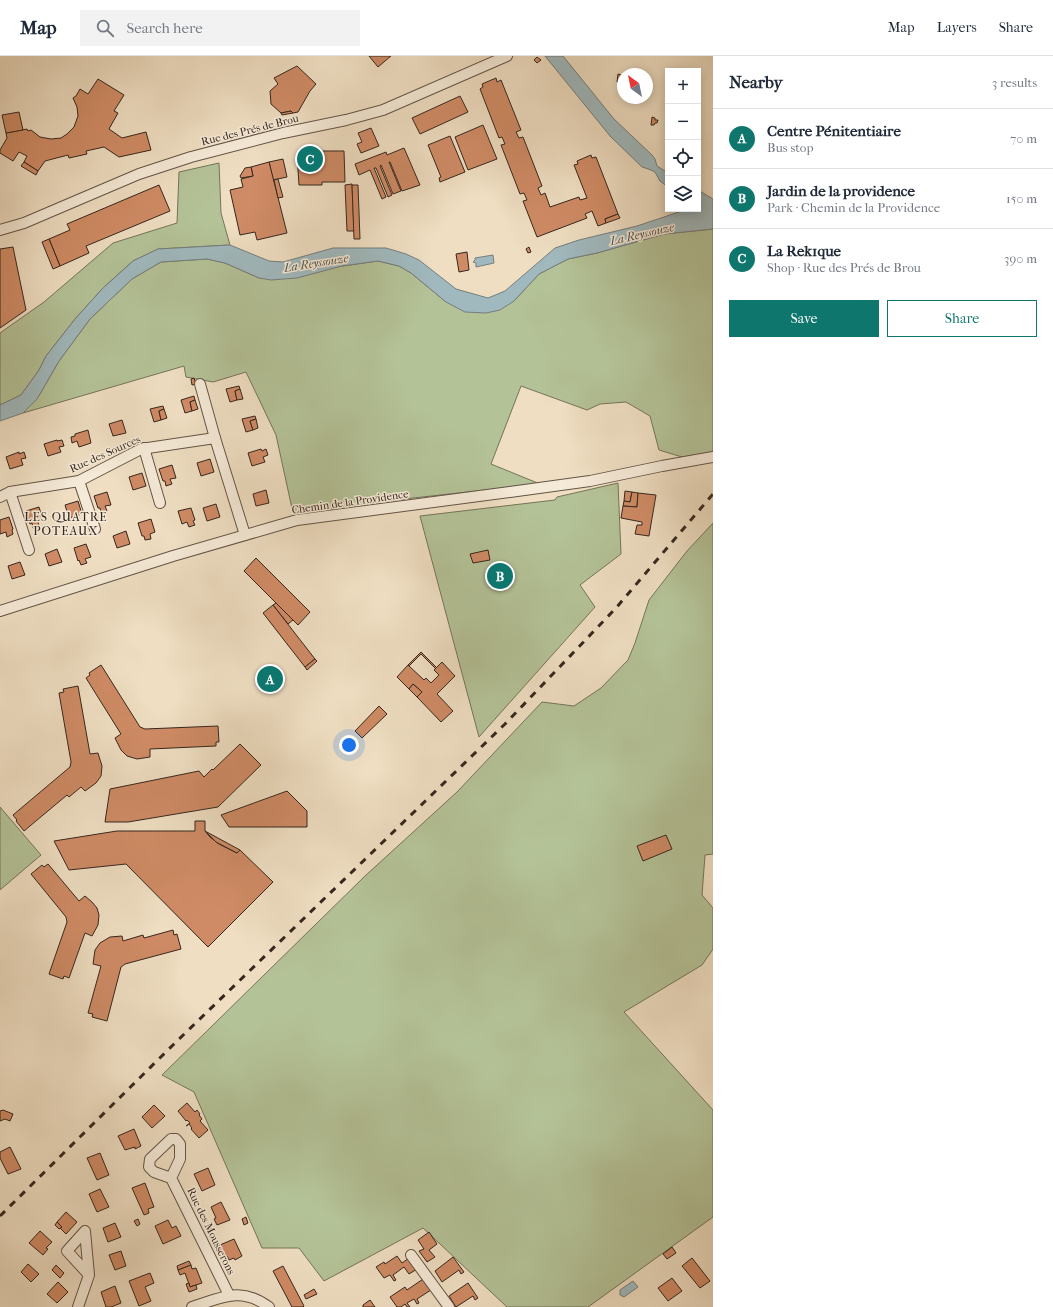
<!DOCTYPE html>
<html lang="en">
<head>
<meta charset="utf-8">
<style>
	:root { --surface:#fff; --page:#f2f2f3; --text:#1f2937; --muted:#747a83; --line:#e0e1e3; --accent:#0f766e }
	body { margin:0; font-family:"IM FELL French Canon",serif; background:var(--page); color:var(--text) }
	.controls { position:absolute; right:12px; top:12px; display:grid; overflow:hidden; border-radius:0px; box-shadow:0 2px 10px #0003 }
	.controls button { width:36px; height:36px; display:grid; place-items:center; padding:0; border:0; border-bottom:1px solid var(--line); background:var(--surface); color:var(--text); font:20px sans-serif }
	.compass { position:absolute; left:617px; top:12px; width:36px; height:36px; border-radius:50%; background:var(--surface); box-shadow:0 2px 10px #0003; rotate:327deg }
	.you { position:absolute; left:349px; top:689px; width:14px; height:14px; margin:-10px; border:3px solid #fff; border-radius:50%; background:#1a73e8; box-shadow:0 0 0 6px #1a73e833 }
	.badge { display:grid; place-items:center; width:26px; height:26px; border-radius:50%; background:var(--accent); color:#fff; font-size:13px; font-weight:700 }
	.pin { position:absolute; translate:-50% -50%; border:2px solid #fff; box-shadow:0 1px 4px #0006 }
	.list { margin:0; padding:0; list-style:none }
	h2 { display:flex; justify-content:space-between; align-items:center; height:52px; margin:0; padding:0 16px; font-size:17px }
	h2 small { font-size:13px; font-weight:400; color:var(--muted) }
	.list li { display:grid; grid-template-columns:26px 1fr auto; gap:12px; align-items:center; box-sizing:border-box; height:60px; padding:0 16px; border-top:1px solid var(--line) }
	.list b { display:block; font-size:15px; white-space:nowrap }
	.list p { margin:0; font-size:13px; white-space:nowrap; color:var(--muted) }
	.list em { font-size:13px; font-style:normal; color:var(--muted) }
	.actions { display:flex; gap:8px; padding:12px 16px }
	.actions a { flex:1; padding:9px 0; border:1px solid var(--accent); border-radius:0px; text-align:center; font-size:14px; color:var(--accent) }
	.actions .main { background:var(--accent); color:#fff }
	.icon { flex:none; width:22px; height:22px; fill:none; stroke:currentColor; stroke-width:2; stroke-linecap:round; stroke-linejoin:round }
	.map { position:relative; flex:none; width:713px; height:1251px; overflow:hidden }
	header { display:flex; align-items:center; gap:24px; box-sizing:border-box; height:56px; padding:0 20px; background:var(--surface); border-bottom:1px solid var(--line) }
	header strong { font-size:19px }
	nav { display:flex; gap:22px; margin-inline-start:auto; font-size:14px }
	.search { width:280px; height:36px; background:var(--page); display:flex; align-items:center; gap:10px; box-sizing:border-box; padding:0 14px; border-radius:0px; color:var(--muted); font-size:15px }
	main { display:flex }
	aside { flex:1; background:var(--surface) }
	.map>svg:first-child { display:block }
</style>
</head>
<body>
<header>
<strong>Map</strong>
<div class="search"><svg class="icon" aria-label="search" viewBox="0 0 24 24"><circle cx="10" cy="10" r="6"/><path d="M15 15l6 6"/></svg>Search here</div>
<nav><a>Map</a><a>Layers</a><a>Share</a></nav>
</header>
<main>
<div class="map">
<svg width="713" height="1251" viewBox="0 0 713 1251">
	<rect width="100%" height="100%" fill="#efdec2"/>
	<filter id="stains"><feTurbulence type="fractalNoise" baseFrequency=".005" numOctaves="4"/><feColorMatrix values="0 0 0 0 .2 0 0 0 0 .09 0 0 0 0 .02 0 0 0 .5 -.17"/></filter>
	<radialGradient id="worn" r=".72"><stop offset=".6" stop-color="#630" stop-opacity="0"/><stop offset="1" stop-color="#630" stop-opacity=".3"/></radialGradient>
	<g fill="#b4c297" stroke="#74745a">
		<path d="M219,107L221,157L230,189L158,193L133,205L103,232L75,263L46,300L39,314L21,339L0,349V277L44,246L113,187L177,167L179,116Z"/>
		<path d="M713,173V397L682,401L659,394L650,360L626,346L600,348L587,354L521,330L491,408L540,428L377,446L293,457L276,379L246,316L213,326L186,321L184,310L23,357L37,343L59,305L90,263L132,223L161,206L207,203L225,207L259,222L378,205L399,210L411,217L446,246L514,245L539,218L568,203L597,197L664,178Z"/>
		<path d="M618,427L621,498L580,529L595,551L479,681L420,460L555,444L557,441Z"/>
		<path d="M713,467V798L705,799L702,839L713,852V893L702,909L624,956L713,1054V1161L588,1251H507L423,1172L324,1225L299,1192H262L194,1036L162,1019L365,820L457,736L542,646L574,650L601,632L628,604L635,587L649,544L687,495Z"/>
		<path d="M0,751L41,799L0,834Z"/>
	</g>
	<g fill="#a0b9be" stroke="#757e7e">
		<path d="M545,0H563L614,63L652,99L655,103L657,110L668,117V131L660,125L655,116L651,114L642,111L610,80Z"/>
		<path d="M698,134L713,143V173L664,178L597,197L568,203L539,218L514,245L500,254L486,257L465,256L446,246L411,217L399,210L378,205L342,210L297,222L271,224L259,222L225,207L207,203L161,206L132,223L90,263L59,305L37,343L23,357L0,365V349L21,339L39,314L46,300L75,263L103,232L133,205L158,193L230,189L269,205L283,206L333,192H386L406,198L419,204L456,233L488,242L505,235L555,192L579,184L637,170L688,153H698Z"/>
		<path d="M493,199L494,207L476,211V207L473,206L475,204V202Z"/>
		<path d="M633,1225L638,1231L624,1241L620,1239V1234Z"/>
	</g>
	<g fill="#cf8b65" stroke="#35261e">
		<path d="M369,0H391L378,11Z"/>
		<path d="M537,1L541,4L537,7L534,4Z"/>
		<path d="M297,10L316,28L310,35L298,56L293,57L291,55L281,57L271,48L270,35L278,28L274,22Z"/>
		<path d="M618,18L621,19V21H623V24H620V26H617Z"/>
		<path d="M496,22L497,26L501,24L521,74L516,76L519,82L523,81L542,130L538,132L541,139L545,137L550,151L579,141L580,144L587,142L574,109L578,108L577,105L591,99L592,102L596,101L618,158L605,163L606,167L598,170L592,155L585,158L587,162L537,181L523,145L527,144L524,137L520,138L501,89L505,88L502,81L499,82L480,33L483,31L482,28Z"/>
		<path d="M98,23L124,39L114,55L118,57L109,73L122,82L146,76L151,94L119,101L104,91L86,95L87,98L69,102L68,99L45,105L38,115L24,106L27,100L19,96L13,105L0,97V94L7,82L6,77L27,73L28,75L31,74L40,81L51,83L61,82L67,78L74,71L78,60L77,51L73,42L76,40L80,33L88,38Z"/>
		<path d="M460,40L468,56L420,78L412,62Z"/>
		<path d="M291,55L293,57L282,59L281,57Z"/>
		<path d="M19,56L23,74L6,77L2,59Z"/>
		<path d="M652,61L655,62V64H658L657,67H655L654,69H651Z"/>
		<path d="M483,69L497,103L468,114L455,81Z"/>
		<path d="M371,72L379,90L361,97L357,88L362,86L358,77Z"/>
		<path d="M450,80L465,116L440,126L439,122L441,121L428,89Z"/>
		<path d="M404,92L420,129L402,135L390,106H389L401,135L393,138L381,109L380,110L392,139L388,141L376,112H374L386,141L382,143L370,114L359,119L355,108L386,96L387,99Z"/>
		<path d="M321,95H344L345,126H322V129H299L297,99L321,98Z"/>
		<path d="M283,103L287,121L273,124L269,106Z"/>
		<path d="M24,106L38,115L36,119L21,110Z"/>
		<path d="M269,106L287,177L257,184L255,176L240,179L230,134L243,131L241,123L253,120L251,111Z"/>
		<path d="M251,111L253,120L241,122L240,120L245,112Z"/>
		<path d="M278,123L283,141L278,142L274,124Z"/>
		<path d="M352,128L354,175H347L345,129Z"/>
		<path d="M159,129L170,155L86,190L89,197L60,210L49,183L70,174L67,168Z"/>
		<path d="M352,129H358L360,183H354Z"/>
		<path d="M618,158L620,162L606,167L605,163Z"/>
		<path d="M49,183L60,210L53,213L42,186Z"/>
		<path d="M13,191L26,254L0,272V193Z"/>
		<path d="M529,191L531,196L528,197L526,193Z"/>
		<path d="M467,196L469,214L459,216L456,198Z"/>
		<path d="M194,322L196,328L192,329L191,323Z"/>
		<path d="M239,330L240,333L235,335L237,344L230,346L226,333Z"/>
		<path d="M240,333L243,343L237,344L235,335Z"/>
		<path d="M194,340L195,344L190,346L192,355L185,357L181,344Z"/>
		<path d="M195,344L198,353L192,355L190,346Z"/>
		<path d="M163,350L164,353L159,355L161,364L154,366L150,353Z"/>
		<path d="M164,353L167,362L161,364L159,355Z"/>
		<path d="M255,360L256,363L250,365L253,374L246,376L242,363Z"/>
		<path d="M256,363L258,372L253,374L250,365Z"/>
		<path d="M122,364L126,377L113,380L109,368Z"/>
		<path d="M88,374L91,387L79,391L77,385L72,387L71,381L75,380V378Z"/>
		<path d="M57,384V385L62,384L64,390L59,391L61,396L48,400L44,388Z"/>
		<path d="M261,393L262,395L266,393L268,399L263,401L265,406L252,410L248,397Z"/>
		<path d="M19,396V398L24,396L26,402L21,403L23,409L10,413L6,401Z"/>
		<path d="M210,403L214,416L201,420L197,407Z"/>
		<path d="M172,409L176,422L170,423L172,428L166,430L165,425H163L159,413Z"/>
		<path d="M142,417L146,430L133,434L129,421Z"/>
		<path d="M266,434L269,447L256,450L253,438Z"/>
		<path d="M625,435L632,436L630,446L624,445Z"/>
		<path d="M107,436L111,449L105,450L107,455L101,457L100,452H98L94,440Z"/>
		<path d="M632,436L638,437L637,451L623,450L624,445L630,446Z"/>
		<path d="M638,437L656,439L649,480L635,478L637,469H642V466L621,462L623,450L637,451Z"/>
		<path d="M78,445L82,458L69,462L65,449Z"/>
		<path d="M216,448L220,461L207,465L203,452Z"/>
		<path d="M39,451L43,464L38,466L39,470L33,472L32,467L30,468L26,455Z"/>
		<path d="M191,452L195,464L193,465L195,469L189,471L187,466L182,468L178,455Z"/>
		<path d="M9,461L13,473L12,474L13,478L7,481L6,476L0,478V464Z"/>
		<path d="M151,463L155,476L150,478L151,483L145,484L144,480H142L138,467Z"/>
		<path d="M126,475L130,488L117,492L113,480Z"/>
		<path d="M86,488L91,501L85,503L87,507L81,509L79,504L78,505L74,492Z"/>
		<path d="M57,493L62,506L49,510L45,498Z"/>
		<path d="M488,494L490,504L473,507L470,498Z"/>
		<path d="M256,502L310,556L298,569L244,515Z"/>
		<path d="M20,506L25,519L12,523L8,510Z"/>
		<path d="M276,547L293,564L288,568L273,549Z"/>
		<path d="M273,549L315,603L305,611L263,557Z"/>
		<path d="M421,596L437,612L436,613L421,598L409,610L408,609Z"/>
		<path d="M315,603L317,605L307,614L305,611Z"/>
		<path d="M442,606L455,620L437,638L453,655L441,666L417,641L422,636L413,628L409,633L397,621L408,609L424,624L426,622L431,627L439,619L434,614Z"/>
		<path d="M101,609L140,671L145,673L218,670L219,686H216V690L150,693V701L137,703L127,700L121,694L115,682L121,678L86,622L90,619L89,617Z"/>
		<path d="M413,628L422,636L417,641L409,633Z"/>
		<path d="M78,630L90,698L98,697L102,710L101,720L96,727L85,735L81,731L69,741L67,739L24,775L16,765L17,764L13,759L70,711L71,706L59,637L64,636L63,633Z"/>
		<path d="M379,650L387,658L362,682L355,675Z"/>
		<path d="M240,688L261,709L218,751L128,766H105L110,733L199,715L204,721L212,713L213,714Z"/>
		<path d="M287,735L307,755V771H229L221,759Z"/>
		<path d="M195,765H205V775L210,781L219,788L237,797L240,794L273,826L208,891L126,808L69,814L54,785L117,775H195Z"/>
		<path d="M205,775L240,794L237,797L216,786Z"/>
		<path d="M666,779L672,793L643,805L637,790Z"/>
		<path d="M48,808L79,845L85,840L92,846L97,852L99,859L98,869L92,880L85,877L69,922L64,920L63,923L49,918L67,866L66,861L31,818L42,809L44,811Z"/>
		<path d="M173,874L174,879L177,878L181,893L125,908L121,911L107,965L92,961L93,958L88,957L101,910L93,908L95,894L100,887L110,881L122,880L123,885L143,879L144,882Z"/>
		<path d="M187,1047L195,1056L197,1054L200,1058L199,1059L202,1063L200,1065L208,1074L199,1082L191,1073L192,1072L189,1068L186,1070L190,1067L187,1064L186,1065L178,1055Z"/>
		<path d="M154,1049L165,1060L152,1072L142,1061Z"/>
		<path d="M3,1054L13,1058L10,1065L5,1063L0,1065V1055Z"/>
		<path d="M134,1073L141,1090L135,1093V1091L125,1094L118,1080Z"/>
		<path d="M10,1091L21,1113L8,1118L0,1102V1096Z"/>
		<path d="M100,1097L109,1119L97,1124L87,1102Z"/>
		<path d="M208,1112L215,1129L202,1135L194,1118Z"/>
		<path d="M145,1127L154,1151L148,1153L149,1157L144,1159L132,1132Z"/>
		<path d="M100,1133L109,1151L97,1156L89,1138Z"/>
		<path d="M221,1146L230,1164L217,1169L214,1163L216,1162L211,1151Z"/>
		<path d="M66,1156L77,1166L66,1178L60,1172L62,1171L57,1166Z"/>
		<path d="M246,1161L248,1167L244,1169L242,1163Z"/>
		<path d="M138,1163L140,1168L137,1170L134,1165Z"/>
		<path d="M168,1164L172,1172L176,1170L181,1180L163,1188L155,1170Z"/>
		<path d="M57,1166L62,1171L59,1173L55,1169Z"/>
		<path d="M115,1167L121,1181L108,1186L103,1172Z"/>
		<path d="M40,1175L52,1186L46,1192L48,1193L43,1199L29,1187Z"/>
		<path d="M429,1176L437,1188L429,1194L435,1201L427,1206L419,1195L424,1193L418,1184Z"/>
		<path d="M234,1183L242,1200L235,1204L234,1202L229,1204L227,1200L225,1201L220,1189Z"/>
		<path d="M672,1191L676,1197L667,1203L663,1198Z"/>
		<path d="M121,1195L126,1210L115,1214L109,1199Z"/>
		<path d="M397,1200L402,1207L409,1202L417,1213L409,1218L404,1211L393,1219L396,1224L394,1225L390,1219L384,1222L376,1211L384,1206L385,1208Z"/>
		<path d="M453,1201L464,1216L461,1218L459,1214L442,1226L435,1215Z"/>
		<path d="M692,1202L710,1225L700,1232L682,1210Z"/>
		<path d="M189,1205L191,1209L178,1214L177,1210Z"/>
		<path d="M28,1208L39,1218L31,1226L21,1216Z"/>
		<path d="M56,1209L64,1217L60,1222L52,1214Z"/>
		<path d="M191,1209L192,1213L196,1212L202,1227L190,1231L185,1217L180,1219L178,1214Z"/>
		<path d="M283,1210L304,1250L303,1251H292L273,1215Z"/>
		<path d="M150,1217L154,1227L145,1231L151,1245L139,1250L129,1225Z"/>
		<path d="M426,1221L434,1232L417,1243L419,1247L417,1248L414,1243L407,1247L410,1251H407L405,1248L401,1251H397L390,1241L405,1231L407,1234Z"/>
		<path d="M672,1222L682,1235L668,1245L658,1232Z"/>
		<path d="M58,1226L68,1236L57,1247L47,1238Z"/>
		<path d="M189,1227L190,1231L196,1229L197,1233L189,1236L186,1228Z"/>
		<path d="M468,1227L478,1242L475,1244L473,1240L456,1251L449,1240Z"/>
		<path d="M115,1230L121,1247L111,1251H106L101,1236Z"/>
		<path d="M314,1233L317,1238L306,1243L304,1239Z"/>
		<path d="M370,1244L375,1251H363V1249Z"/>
	</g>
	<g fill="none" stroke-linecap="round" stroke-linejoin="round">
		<g stroke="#645447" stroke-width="12">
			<g id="street">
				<path d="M0,174L24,167L139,118L191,101L283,77L346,64L383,54L507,0"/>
				<path d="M200,328L215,382"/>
				<path d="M144,392L160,447"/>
				<path d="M79,425L95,473"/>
				<path d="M10,436L29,494"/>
				<path d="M0,441L10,436L79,425L141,393L215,382L245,479"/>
				<path d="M0,555L173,500L297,464L510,436L590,425L662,410L713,401"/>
				<path d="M171,1122L180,1103V1088L176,1083H171L150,1103L149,1111L154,1116L171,1122L229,1239"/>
				<path d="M411,1199L449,1251"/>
				<path d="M78,1251L89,1219L85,1175L67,1195L89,1219"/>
				<path d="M192,1251C221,1242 241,1230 269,1251"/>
			</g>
		</g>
		<use href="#street" stroke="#f5ead7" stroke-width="10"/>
		<path stroke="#35261e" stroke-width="3" stroke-dasharray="7 7" stroke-linecap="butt" d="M0,1160L176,986L505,668L616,552L713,438"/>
	</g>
	<g text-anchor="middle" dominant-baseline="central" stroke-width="3" stroke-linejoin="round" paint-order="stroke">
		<g font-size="11" fill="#35261e" stroke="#f5ead7">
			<text transform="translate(250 74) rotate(-14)">Rue des Prés de Brou</text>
			<text transform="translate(105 398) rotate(-24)">Rue des Sources</text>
			<text transform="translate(350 446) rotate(-8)">Chemin de la Providence</text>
			<text transform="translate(211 1175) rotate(64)">Rue des Mousserons</text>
		</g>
		<g font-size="12" font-style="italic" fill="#55524e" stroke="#f5ead7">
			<text transform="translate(642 178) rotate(-13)">La Reyssouze</text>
			<text transform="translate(316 207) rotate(-9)">La Reyssouze</text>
		</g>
		<g font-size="12" letter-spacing="1" fill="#35261e" stroke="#f5ead7">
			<text x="66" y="461">LES QUATRE<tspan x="66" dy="14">POTEAUX</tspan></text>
		</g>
	</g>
	<rect width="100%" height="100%" filter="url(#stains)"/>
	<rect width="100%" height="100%" fill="url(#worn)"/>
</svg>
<div class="controls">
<button>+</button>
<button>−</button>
<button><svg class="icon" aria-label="locate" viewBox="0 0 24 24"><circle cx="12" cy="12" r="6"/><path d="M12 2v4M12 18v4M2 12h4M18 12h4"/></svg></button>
<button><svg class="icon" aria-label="layers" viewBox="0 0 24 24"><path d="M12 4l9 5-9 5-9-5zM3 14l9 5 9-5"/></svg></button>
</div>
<svg class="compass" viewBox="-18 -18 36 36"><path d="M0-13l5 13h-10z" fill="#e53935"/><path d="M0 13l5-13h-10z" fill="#747a83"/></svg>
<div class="you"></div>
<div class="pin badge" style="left:270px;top:623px">A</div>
<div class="pin badge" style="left:500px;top:520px">B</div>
<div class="pin badge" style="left:310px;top:103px">C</div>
</div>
<aside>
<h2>Nearby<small>3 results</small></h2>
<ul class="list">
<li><span class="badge">A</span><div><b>Centre Pénitentiaire</b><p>Bus stop</p></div><em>70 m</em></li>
<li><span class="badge">B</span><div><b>Jardin de la providence</b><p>Park · Chemin de la Providence</p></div><em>150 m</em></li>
<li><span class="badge">C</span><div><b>La Rek1que</b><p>Shop · Rue des Prés de Brou</p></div><em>390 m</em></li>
</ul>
<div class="actions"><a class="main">Save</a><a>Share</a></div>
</aside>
</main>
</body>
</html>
